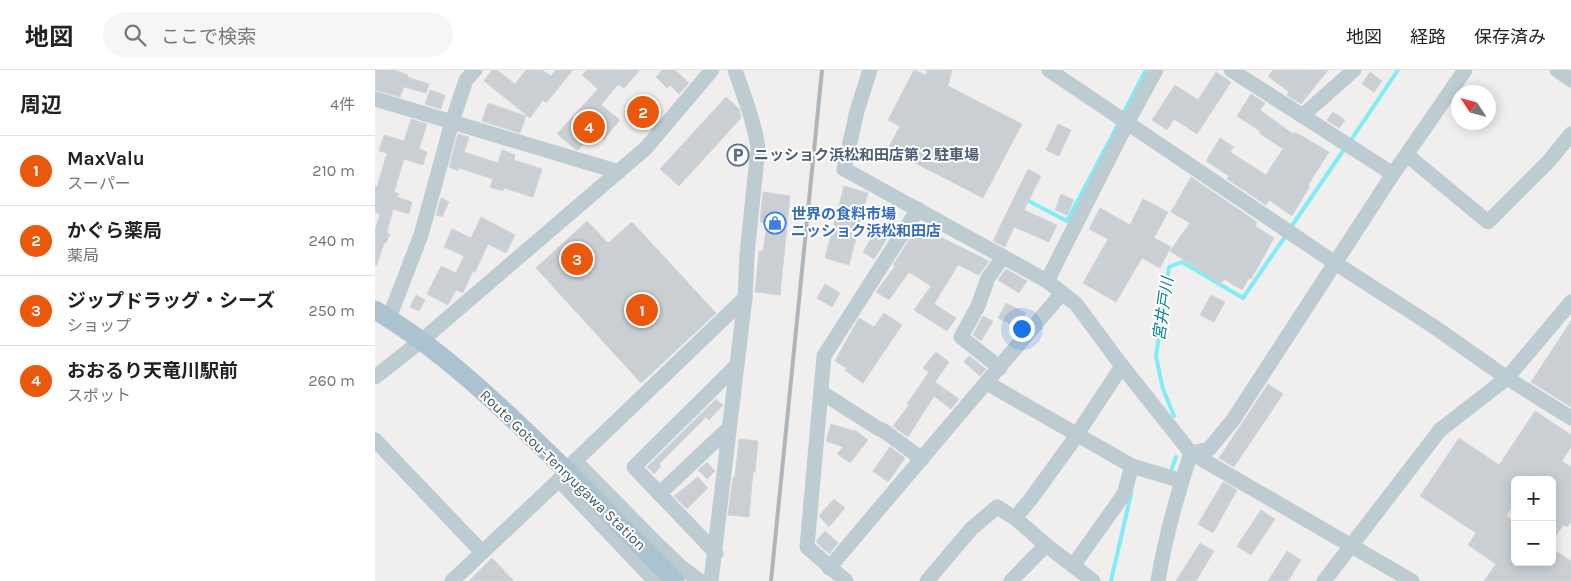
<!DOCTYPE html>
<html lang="ja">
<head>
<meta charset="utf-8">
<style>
	:root { --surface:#fff; --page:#f6f6f6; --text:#222; --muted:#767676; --line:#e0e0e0; --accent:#ea580c }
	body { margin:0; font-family:Karla,"Noto Sans JP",sans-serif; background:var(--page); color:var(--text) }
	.controls { position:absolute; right:15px; bottom:15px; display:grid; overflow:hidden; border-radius:8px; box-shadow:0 2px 12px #0003 }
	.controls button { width:45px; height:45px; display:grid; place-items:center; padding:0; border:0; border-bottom:1px solid var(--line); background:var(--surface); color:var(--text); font:25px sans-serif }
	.compass { position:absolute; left:1076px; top:15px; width:45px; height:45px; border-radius:50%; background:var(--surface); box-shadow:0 2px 12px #0003; rotate:306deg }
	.you { position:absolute; left:646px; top:258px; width:18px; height:18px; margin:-12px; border:4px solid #fff; border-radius:50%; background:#1a73e8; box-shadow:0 0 0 8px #1a73e833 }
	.badge { display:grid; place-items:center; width:32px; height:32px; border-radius:50%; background:var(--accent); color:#fff; font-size:16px; font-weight:700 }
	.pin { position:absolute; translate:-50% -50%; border:2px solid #fff; box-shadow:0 1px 5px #0006 }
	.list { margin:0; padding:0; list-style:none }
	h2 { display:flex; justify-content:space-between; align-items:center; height:65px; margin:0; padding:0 20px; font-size:21px }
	h2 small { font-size:16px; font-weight:400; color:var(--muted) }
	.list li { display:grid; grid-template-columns:32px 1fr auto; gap:15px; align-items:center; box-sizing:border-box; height:70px; padding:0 20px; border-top:1px solid var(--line) }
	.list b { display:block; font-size:19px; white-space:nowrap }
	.list p { margin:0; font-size:16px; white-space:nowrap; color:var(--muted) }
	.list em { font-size:16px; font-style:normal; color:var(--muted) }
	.icon { flex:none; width:28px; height:28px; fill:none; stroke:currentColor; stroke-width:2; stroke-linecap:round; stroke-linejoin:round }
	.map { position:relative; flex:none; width:1196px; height:511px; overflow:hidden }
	header { display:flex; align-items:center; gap:30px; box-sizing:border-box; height:70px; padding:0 25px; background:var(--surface); border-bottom:1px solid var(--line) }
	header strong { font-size:24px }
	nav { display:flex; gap:28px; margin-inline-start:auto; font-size:18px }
	.search { width:350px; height:45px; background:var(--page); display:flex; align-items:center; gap:12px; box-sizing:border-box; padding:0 18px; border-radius:28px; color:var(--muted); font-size:19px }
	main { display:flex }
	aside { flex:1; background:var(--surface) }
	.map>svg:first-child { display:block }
</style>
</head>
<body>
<header>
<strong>地図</strong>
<div class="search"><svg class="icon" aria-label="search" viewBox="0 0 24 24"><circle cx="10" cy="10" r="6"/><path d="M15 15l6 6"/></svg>ここで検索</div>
<nav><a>地図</a><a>経路</a><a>保存済み</a></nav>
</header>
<main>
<aside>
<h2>周辺<small>4件</small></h2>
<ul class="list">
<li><span class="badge">1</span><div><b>MaxValu</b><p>スーパー</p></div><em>210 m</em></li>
<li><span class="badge">2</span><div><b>かぐら薬局</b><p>薬局</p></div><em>240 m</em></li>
<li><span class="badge">3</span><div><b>ジップドラッグ・シーズ</b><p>ショップ</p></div><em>250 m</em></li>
<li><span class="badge">4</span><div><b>おおるり天竜川駅前</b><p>スポット</p></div><em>260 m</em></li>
</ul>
</aside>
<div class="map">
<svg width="1196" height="511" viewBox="0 0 1196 511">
	<rect width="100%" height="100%" fill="#f1eeee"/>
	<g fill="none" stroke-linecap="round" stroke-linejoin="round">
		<g stroke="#80ecf5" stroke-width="4">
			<path d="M748,44L771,0"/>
			<path d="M976,70L1023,0"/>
			<path d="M650,129L692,151L745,51"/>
			<path d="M916,157L968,81"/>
			<path d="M799,346L788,319L781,286L794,197L807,192L868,228L909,168"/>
			<path d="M795,404L801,387"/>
			<path d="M736,511L756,424"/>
		</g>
	</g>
	<g fill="#cacfd4" stroke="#d2d5db">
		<path d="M0,0H19L33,5L32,7L54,14L51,23L29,17L25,27L0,20Z"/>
		<path d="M117,0H122L140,14L151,0H167L176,6L181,0H198L171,33L168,30L155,48L109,11Z"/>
		<path d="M212,0H265L249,18L243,14L226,35L245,50L228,70L218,63L203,80L200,79L182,64L223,19L207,5Z"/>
		<path d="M287,0H300L314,13L304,24L295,15L292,18L281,7Z"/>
		<path d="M539,0L551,5L552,0H577L573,16L647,54L608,128L513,79L525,56L513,50Z"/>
		<path d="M898,0H953L926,34L912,25L914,22L893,6Z"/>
		<path d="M841,2L856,12L822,64L799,49L792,60L777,50L800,15L823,30Z"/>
		<path d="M995,2L1007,11L999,22L987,14Z"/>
		<path d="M55,20L70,25L66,39L50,34Z"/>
		<path d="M876,24L890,33L885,40L918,64L920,62L954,82L933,115L935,116L917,146L894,130L891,135L852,109L854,106L831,91L845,68L859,77L855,82L891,105L896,97L908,79L884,63L885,61L862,46Z"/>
		<path d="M351,27L364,39L366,48L304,116L285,99Z"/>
		<path d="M263,30L281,46L272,55L255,39Z"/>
		<path d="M113,33L151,46L145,63L107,51Z"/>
		<path d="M958,42L970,50L964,58L952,50Z"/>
		<path d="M36,49L52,54L44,79L52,82L48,95L29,89L19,122L24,124L22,127L37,132L34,144L18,139L13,158L12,163L15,164L11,173H9L2,195H0V160L5,144L0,142V116L2,117L12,83L4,81L9,65L29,71Z"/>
		<path d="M683,54L696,60L684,86L671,80Z"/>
		<path d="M83,64L94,67L89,82L123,93L127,80L140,85L139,90L167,99L158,127L129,118L128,121L115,117L118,109L84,98L83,101L74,97Z"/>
		<path d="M653,99L666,106L649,140L682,155L674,172L639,157L630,177L618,171Z"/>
		<path d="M816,107L882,152L880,156L899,168L876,209L874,208L867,220L849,209L846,214L795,181L815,153L796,142Z"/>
		<path d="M469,116L493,123L474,195L450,188Z"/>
		<path d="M388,122L415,126L405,225L380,222L384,181H388L392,154L385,152Z"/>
		<path d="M686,124L699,130L692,145L680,140Z"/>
		<path d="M66,128L74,132L67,147L61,145Z"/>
		<path d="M768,129L793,142L779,168L796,177L785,198L767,188L741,232L708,213L733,169L714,159L725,138L755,155Z"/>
		<path d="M106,147L140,165L131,183L113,174L100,202L98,201L88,223L81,220L73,235L52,224L66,196L81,203L89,186L69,177L77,159L96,168Z"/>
		<path d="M212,151L233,173L257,152L341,243L266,313L161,198Z"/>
		<path d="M506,152L518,159L499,189L488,182Z"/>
		<path d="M543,156L614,191L604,205L583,195L559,234L581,248L572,261L539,240L556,216L534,202L514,230L501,222L520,196L518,195Z"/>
		<path d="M631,199L652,211L644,223L623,210Z"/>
		<path d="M450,214L465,223L457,237L442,228Z"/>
		<path d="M41,225L50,230L44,241L35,237Z"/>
		<path d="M836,225L850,232L839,252L825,245Z"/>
		<path d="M631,233L651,243L643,258L623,248Z"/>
		<path d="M509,243L527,255L488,313L470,300L471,298L460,291L484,248L499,257Z"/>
		<path d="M608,246L618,251L606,271L598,265Z"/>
		<path d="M1196,251V337L1156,312Z"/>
		<path d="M561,282L574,292L560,312L584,329L576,339L559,326L533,367L518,356L534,335L532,334L554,302L548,298Z"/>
		<path d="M594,286L611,299L605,306L589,292Z"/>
		<path d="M893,314L908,324L859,397L844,388Z"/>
		<path d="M341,329L348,335L334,350L331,347L284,394L286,396L279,404L272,397Z"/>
		<path d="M1160,341L1196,365V377L1187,391L1196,397V452L1192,457L1188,455L1177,471V410H1140V432L1131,446L1140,452V492H1177V479L1196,491V511H1109L1121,494L1093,475L1101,463L1045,426L1084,368L1124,395Z"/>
		<path d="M456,354L479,361L480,360L493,370L475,393L462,384L468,377L451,371Z"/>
		<path d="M364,369L383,371L380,402H378L374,447L353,445L358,407H360Z"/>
		<path d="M515,377L530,388L513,412L498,401Z"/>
		<path d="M332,392L340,401L332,409L323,400Z"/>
		<path d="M323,407L333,418L312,439L299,426Z"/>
		<path d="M848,412L862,420L838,463L823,454Z"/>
		<path d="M459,429L470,438L454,457L444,446Z"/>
		<path d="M886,440L900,449L876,485L862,476Z"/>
		<path d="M450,461L463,473L454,484L442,473V470Z"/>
		<path d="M825,473L839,481L821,511H801Z"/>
		<path d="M912,481L926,490L913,511H893Z"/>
		<path d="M117,488L139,511H94Z"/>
	</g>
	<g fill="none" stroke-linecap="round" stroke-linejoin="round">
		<g stroke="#bdccd2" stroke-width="15">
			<path d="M495,0L482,41L469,99L672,211L701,234L747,296L816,383L1037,511"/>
			<path d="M674,0L960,193L1058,256L1132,308L1196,348"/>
			<path d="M856,0L1018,104"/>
			<path d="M1182,0L1196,10"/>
			<path d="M0,29L244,102"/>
			<path d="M927,46L979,0"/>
			<path d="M1032,85L1113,152L1174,91L1196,64"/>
			<path d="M672,211L752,53L781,0"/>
			<path d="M14,248L46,165L77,52L91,10L100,0"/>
			<path d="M625,298L586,267L603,236L613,208L628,187"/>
			<path d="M0,307L46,271L271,78L337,0"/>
			<path d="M612,313L757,396L807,411"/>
			<path d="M446,322L504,359L509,361L547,389"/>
			<path d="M0,370L107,482"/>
			<path d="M816,383L834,379L858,350L1018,104L1090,0"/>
			<path d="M200,391L283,475L306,497L325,511"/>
			<path d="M184,410L280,511"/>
			<path d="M284,424L354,358"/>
			<path d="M341,483L259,397L361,296"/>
			<path d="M698,496L749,424L757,396"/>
			<path d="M454,498L687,223"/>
			<path d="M77,511L184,410L200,391L370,228"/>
			<path d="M336,511L370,228L372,184L383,78C379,51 369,26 360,0"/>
			<path d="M471,511L432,477L449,286L543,139"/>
			<path d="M552,511L596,459L622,437L640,448"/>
			<path d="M636,511L671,475"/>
			<path d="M718,511L671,475L640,448L655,430L695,375L747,296"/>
			<path d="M783,511C790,468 802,425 816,383"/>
			<path d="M949,511L1065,360L1132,308L1196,232"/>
		</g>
		<path stroke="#abc3d0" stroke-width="19" d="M0,240C72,283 131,342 191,400C228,437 264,474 300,511"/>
		<path stroke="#b0b5ba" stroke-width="4" d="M396,511L447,0"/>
	</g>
	<defs>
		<g id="parking-ring" transform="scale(1.125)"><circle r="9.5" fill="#fff" stroke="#5c6f8a" stroke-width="1.5"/><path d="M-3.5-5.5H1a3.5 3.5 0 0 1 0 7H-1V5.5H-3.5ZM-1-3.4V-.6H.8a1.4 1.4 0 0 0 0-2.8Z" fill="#5c6f8a"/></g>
		<g id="shop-ring" transform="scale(1.125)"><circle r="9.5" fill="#fff" stroke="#3f7fe0" stroke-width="1.5"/><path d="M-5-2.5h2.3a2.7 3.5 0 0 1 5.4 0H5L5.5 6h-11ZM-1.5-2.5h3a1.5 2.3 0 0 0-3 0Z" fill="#3f7fe0"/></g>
	</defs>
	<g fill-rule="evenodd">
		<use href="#parking-ring" x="363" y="85"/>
		<use href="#shop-ring" x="400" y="153"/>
	</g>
	<g text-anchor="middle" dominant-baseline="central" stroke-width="4" stroke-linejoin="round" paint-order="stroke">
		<g font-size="15" font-weight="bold" fill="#4e5e75" stroke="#fff" text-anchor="start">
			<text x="379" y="85">ニッショク浜松和田店第２駐車場</text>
		</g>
		<g font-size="15" font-weight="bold" fill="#366cbe" stroke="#fff" text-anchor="start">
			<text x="416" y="144">世界の食料市場<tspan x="416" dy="17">ニッショク浜松和田店</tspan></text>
		</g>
		<g font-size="15" fill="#44555e" stroke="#fff">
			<text transform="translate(188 400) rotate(44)">Route Gotou-Tenryugawa Station</text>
		</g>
		<g font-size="16" font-style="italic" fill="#04828c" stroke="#fff">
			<text transform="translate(788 239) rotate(-82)">宮井戸川</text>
		</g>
	</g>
</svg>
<div class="controls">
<button>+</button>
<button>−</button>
</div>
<svg class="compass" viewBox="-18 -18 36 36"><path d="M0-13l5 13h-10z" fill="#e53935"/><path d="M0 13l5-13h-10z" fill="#767676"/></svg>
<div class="you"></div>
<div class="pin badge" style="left:267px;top:240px">1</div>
<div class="pin badge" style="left:268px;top:42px">2</div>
<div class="pin badge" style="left:202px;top:189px">3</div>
<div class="pin badge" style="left:214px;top:57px">4</div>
</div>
</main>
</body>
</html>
